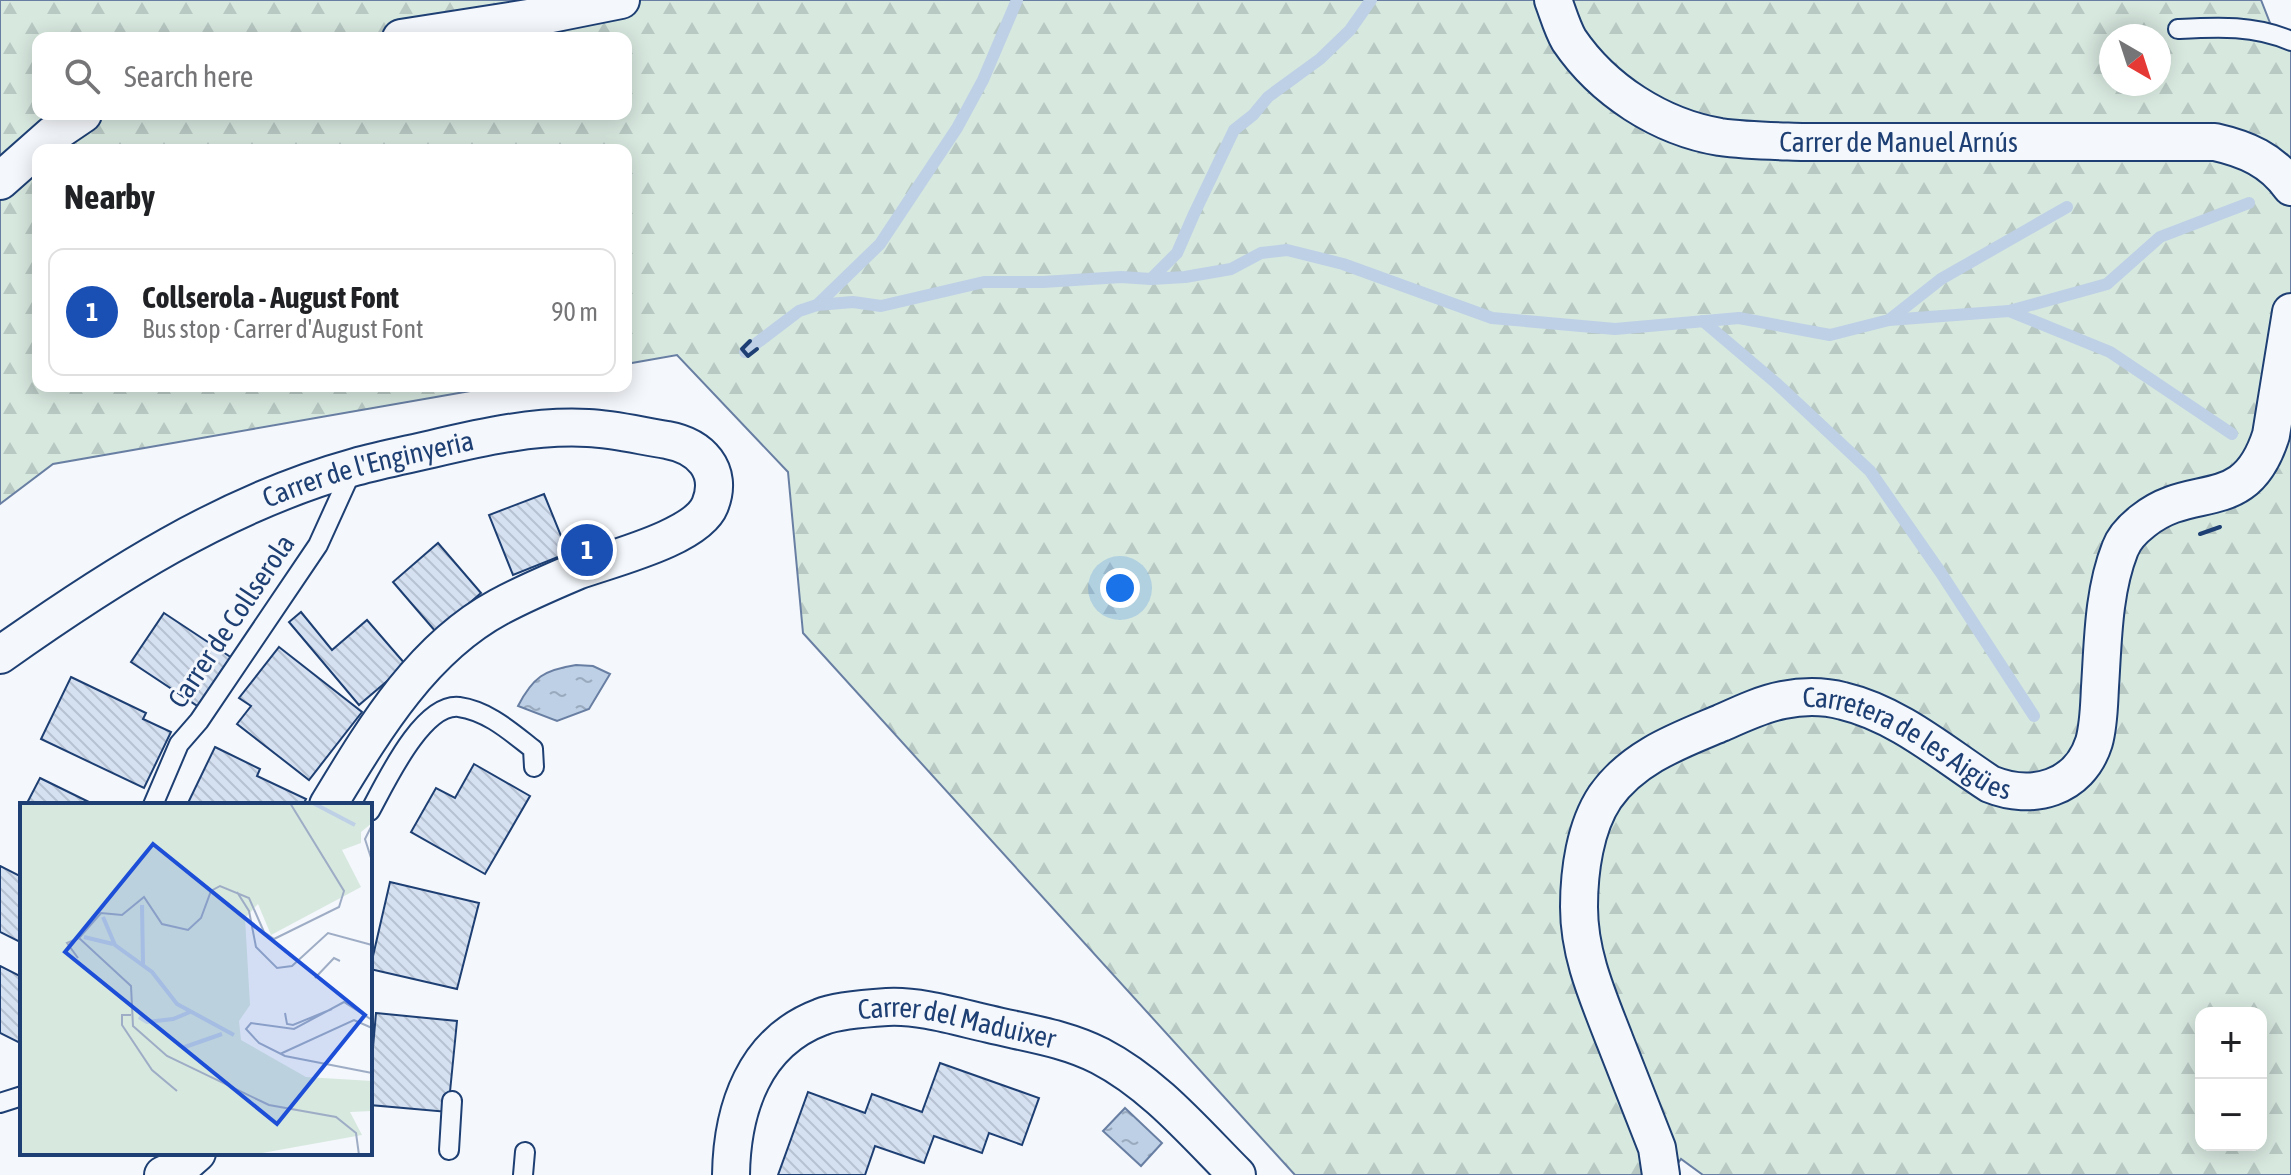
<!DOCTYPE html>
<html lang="en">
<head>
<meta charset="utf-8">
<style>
	:root { --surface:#fff; --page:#f6f6f6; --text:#202124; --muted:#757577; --line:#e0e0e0; --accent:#c62828 }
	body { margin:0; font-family:"Asap Condensed",sans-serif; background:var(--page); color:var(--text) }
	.controls { position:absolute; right:24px; bottom:24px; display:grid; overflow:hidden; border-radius:16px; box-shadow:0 4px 20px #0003 }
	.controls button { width:72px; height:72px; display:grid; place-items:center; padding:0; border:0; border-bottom:2px solid var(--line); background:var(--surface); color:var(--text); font:40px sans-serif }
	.compass { position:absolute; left:2099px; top:24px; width:72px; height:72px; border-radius:50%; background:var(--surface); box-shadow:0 4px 20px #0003; rotate:141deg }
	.you { position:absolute; left:1120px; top:588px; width:28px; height:28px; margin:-20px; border:6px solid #fff; border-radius:50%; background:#1a73e8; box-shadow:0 0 0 12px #1a73e833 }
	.badge { display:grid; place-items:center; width:52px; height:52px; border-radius:50%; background:var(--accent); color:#fff; font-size:26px; font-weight:700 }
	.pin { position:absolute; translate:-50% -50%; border:4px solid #fff; box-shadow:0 2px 8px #0006 }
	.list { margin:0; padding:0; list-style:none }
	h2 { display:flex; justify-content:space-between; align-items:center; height:104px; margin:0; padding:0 32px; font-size:34px }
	h2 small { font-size:26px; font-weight:400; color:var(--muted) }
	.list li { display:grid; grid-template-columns:52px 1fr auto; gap:24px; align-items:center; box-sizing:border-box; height:128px; margin:0 16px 16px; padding:0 16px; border:2px solid var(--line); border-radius:16px }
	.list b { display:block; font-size:30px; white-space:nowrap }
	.list p { margin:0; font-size:26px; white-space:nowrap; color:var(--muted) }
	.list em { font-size:26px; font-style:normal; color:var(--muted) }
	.icon { flex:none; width:44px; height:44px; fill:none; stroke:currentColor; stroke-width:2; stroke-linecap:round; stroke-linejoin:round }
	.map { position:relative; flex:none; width:2291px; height:1175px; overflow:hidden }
	.search { position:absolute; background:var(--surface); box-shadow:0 4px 20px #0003; left:32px; top:32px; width:600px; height:88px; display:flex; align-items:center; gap:20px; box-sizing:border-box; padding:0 28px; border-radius:16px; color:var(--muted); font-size:30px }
	.panel { position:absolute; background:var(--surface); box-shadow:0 4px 20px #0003; left:32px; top:144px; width:600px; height:248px; border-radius:16px }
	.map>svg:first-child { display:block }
</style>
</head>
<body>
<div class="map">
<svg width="2291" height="1175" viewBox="0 0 2291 1175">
	<defs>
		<pattern id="forest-firs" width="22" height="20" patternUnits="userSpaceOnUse" patternTransform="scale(2)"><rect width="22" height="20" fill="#d7e8df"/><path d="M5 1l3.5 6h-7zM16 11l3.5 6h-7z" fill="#b8c8c3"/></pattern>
		<pattern id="water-ripples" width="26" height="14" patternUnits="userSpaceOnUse" patternTransform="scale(2)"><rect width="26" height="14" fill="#bed0e5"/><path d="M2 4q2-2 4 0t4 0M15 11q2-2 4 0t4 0" fill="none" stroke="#9aaabe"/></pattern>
		<pattern id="building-back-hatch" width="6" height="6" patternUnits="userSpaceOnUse" patternTransform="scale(2)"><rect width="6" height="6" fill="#d5e0f0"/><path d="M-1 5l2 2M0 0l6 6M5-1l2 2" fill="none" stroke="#b6c1d1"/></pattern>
	</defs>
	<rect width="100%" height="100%" fill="#f4f7fb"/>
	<path fill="url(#forest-firs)" stroke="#687fa3" stroke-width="2" fill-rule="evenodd" d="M0,0H2261L2274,33L2291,41V1175H1703L1681,1159L1676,1166L1675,1175H1295L803,633L788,472L677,355L626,364V150H38V386H499L53,464L0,504ZM2111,36H2159V84H2111ZM38,38H626V114H38ZM2201,1013H2261V1145H2201Z"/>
	<g fill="url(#water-ripples)" stroke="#687fa3" stroke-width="2">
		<path d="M576,665L593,666L610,674L589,709L557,721L518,706C533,677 544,670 576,665Z"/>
		<path d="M1125,1108L1162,1143L1141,1166L1103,1131Z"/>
	</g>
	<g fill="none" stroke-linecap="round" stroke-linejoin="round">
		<g stroke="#bed0e5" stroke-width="12">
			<path d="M1151,279L1177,253L1194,214L1234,130L1253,115L1268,97L1320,59L1350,30L1371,0"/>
			<path d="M817,305L880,244L957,128L983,80L1017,0"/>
			<path d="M2009,311L2107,284L2160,237L2249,203"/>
			<path d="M1889,320L1941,279L2067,207"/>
			<path d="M1703,321L1776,383L1870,471L1941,573L2034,716"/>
			<path d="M745,352L799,311L817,305L853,302L881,306L984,282H1043L1121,277L1151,279L1185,277L1231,269L1261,253L1287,250L1343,264L1492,318L1615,329L1739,318L1830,335L1889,320L2009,311L2110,352L2232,434"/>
		</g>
	</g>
	<g fill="url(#building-back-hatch)" stroke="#1d3f73" stroke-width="2">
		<path d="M544,494L568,553L513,575L489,515Z"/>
		<path d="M438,543L481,593L436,632L393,582Z"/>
		<path d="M301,612L332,650L367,620L406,665L359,705L289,622Z"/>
		<path d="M164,613L232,658L199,707L131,662Z"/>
		<path d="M279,647L362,712L309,780L237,724L251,706L239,698Z"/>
		<path d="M71,677L146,713L143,719L171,732L144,788L41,739Z"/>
		<path d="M215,747L260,769L257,776L306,799L303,805H187Z"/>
		<path d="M474,764L530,796L485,874L411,832L436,788L455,798Z"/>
		<path d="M40,778L95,805H26Z"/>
		<path d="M0,866L22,877V943L0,932Z"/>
		<path d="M390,882L479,903L457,989L370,969Z"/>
		<path d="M0,966L22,977V1044L0,1033Z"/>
		<path d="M376,1013L457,1021L448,1112L370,1105V1081Z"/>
		<path d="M940,1063L1039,1098L1022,1145L989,1133L982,1153L934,1136L924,1163L875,1146L865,1175H778L808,1092L865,1113L872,1094L922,1112Z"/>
	</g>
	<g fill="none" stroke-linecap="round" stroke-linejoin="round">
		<g stroke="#1d3f73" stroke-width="22">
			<g id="lane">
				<path d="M2178,29C2218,27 2254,25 2291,41"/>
				<path d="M153,805L179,744L199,721L318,545L353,468"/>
				<path d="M370,811C385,784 422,703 459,707C488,711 511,732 533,749L534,767"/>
				<path d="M0,1103L22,1096"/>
				<path d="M449,1150L452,1101"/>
				<path d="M523,1175L525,1152"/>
			</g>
		</g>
		<g stroke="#1d3f73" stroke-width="40">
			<g id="street">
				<path id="s1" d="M1553,0C1558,13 1562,28 1569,40C1603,90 1660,127 1720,137C1748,141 1777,141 1805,142H2215C2246,149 2272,160 2291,187"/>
				<path d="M401,38L541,16L621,0"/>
				<path d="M0,181L52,135L83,114"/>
				<path id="s2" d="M0,655C109,578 225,503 355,467C380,460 406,455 432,449C483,437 536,425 588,428C614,429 641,436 667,440C700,446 724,470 710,505C697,538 609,559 577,571C551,582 523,594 499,607C421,649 373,731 328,805"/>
				<path d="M163,1175L181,1167L197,1153"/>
				<path id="s3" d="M731,1175C732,1109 754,1042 821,1017C835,1011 871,1008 887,1007C919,1005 958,1017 989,1024C1026,1033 1065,1038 1100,1056C1154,1084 1195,1133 1237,1175"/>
				<path id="s4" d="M1661,1175L1657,1148C1643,1112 1629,1077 1615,1041C1598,997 1579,955 1579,907C1579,871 1585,827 1605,797C1633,757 1678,741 1721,723C1741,714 1762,704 1783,700C1803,696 1824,696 1843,701C1898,714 1944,754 1990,784C2032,801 2079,789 2094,742C2099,724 2099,705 2100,687C2103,642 2103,592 2120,549C2124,538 2134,528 2143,521C2194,480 2245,517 2271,435L2291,312"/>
			</g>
		</g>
		<use href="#lane" stroke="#f4f7fb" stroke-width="18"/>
		<use href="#street" stroke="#f4f7fb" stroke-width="36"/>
		<g stroke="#1d3f73" stroke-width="4">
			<path d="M750,341L742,349L748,356L757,349"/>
			<path d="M2200,534L2220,527"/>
		</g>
	</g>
	<g text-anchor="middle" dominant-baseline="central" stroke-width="6" stroke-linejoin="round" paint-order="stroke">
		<g font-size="28" fill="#1d3f73" stroke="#f4f7fb">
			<text stroke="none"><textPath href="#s1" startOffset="406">Carrer de Manuel Arnús</textPath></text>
			<text stroke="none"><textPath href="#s2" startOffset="416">Carrer de l'Enginyeria</textPath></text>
			<text transform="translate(231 621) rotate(-56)">Carrer de Collserola</text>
			<text stroke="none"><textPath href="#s4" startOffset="738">Carretera de les Aigües</textPath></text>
			<text stroke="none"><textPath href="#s3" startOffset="332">Carrer del Maduixer</textPath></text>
		</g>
	</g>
	<g transform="translate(20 803)">
		<rect width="352" height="352" fill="#f4f7fb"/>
		<path d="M0,0H352V20L341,29V40L322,47L341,84L251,132L238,101L225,115L230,202L219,218L221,237L286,274L352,278V308L330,309L342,332L231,352H0Z" fill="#d7e8df"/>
		<path fill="none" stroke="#bed0e5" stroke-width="4" d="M293,0L335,22M122,102L123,161M83,114L95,142L132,169L157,201L214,232M64,134L93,141M119,214L127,219L153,216L170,209M162,245L202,231"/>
		<path fill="none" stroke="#9eadc5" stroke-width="2" d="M270,0L324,88L319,104L254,136L244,129L229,95L200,83L191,88L181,115L168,127L142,121L124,94L102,112L81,110L59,135L111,183L113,223L147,253L249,302L316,314L336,330L339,352M352,22L345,36L352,58M217,89L229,108L236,144L257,165L272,163L308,130L352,142M58,155L47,140L59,135M295,175L314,155L320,158M265,210L267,221L273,222L312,206M111,212H102V222L132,267L157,288M352,217L324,199L274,226L231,220L226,226L239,240L265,253L352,270M260,251L334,217L352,225"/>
		<path fill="#1d4ed8" fill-opacity="0.15" stroke="#1d4ed8" stroke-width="4" d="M133,41L345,212L257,321L45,149Z"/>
		<rect width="352" height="352" fill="none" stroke="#1d3f73" stroke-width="4"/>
	</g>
</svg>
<div class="controls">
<button>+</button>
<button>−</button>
</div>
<svg class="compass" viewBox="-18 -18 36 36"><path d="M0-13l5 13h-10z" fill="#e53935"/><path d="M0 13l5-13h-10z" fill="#757577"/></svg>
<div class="you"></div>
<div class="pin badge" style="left:587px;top:550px;background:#1a4fb4">1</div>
<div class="search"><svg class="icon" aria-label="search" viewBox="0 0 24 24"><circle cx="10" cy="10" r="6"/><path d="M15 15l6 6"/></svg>Search here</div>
<section class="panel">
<h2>Nearby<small></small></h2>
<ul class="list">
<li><span class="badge" style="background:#1a4fb4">1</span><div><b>Collserola - August Font</b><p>Bus stop · Carrer d'August Font</p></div><em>90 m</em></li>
</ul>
</section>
</div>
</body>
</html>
